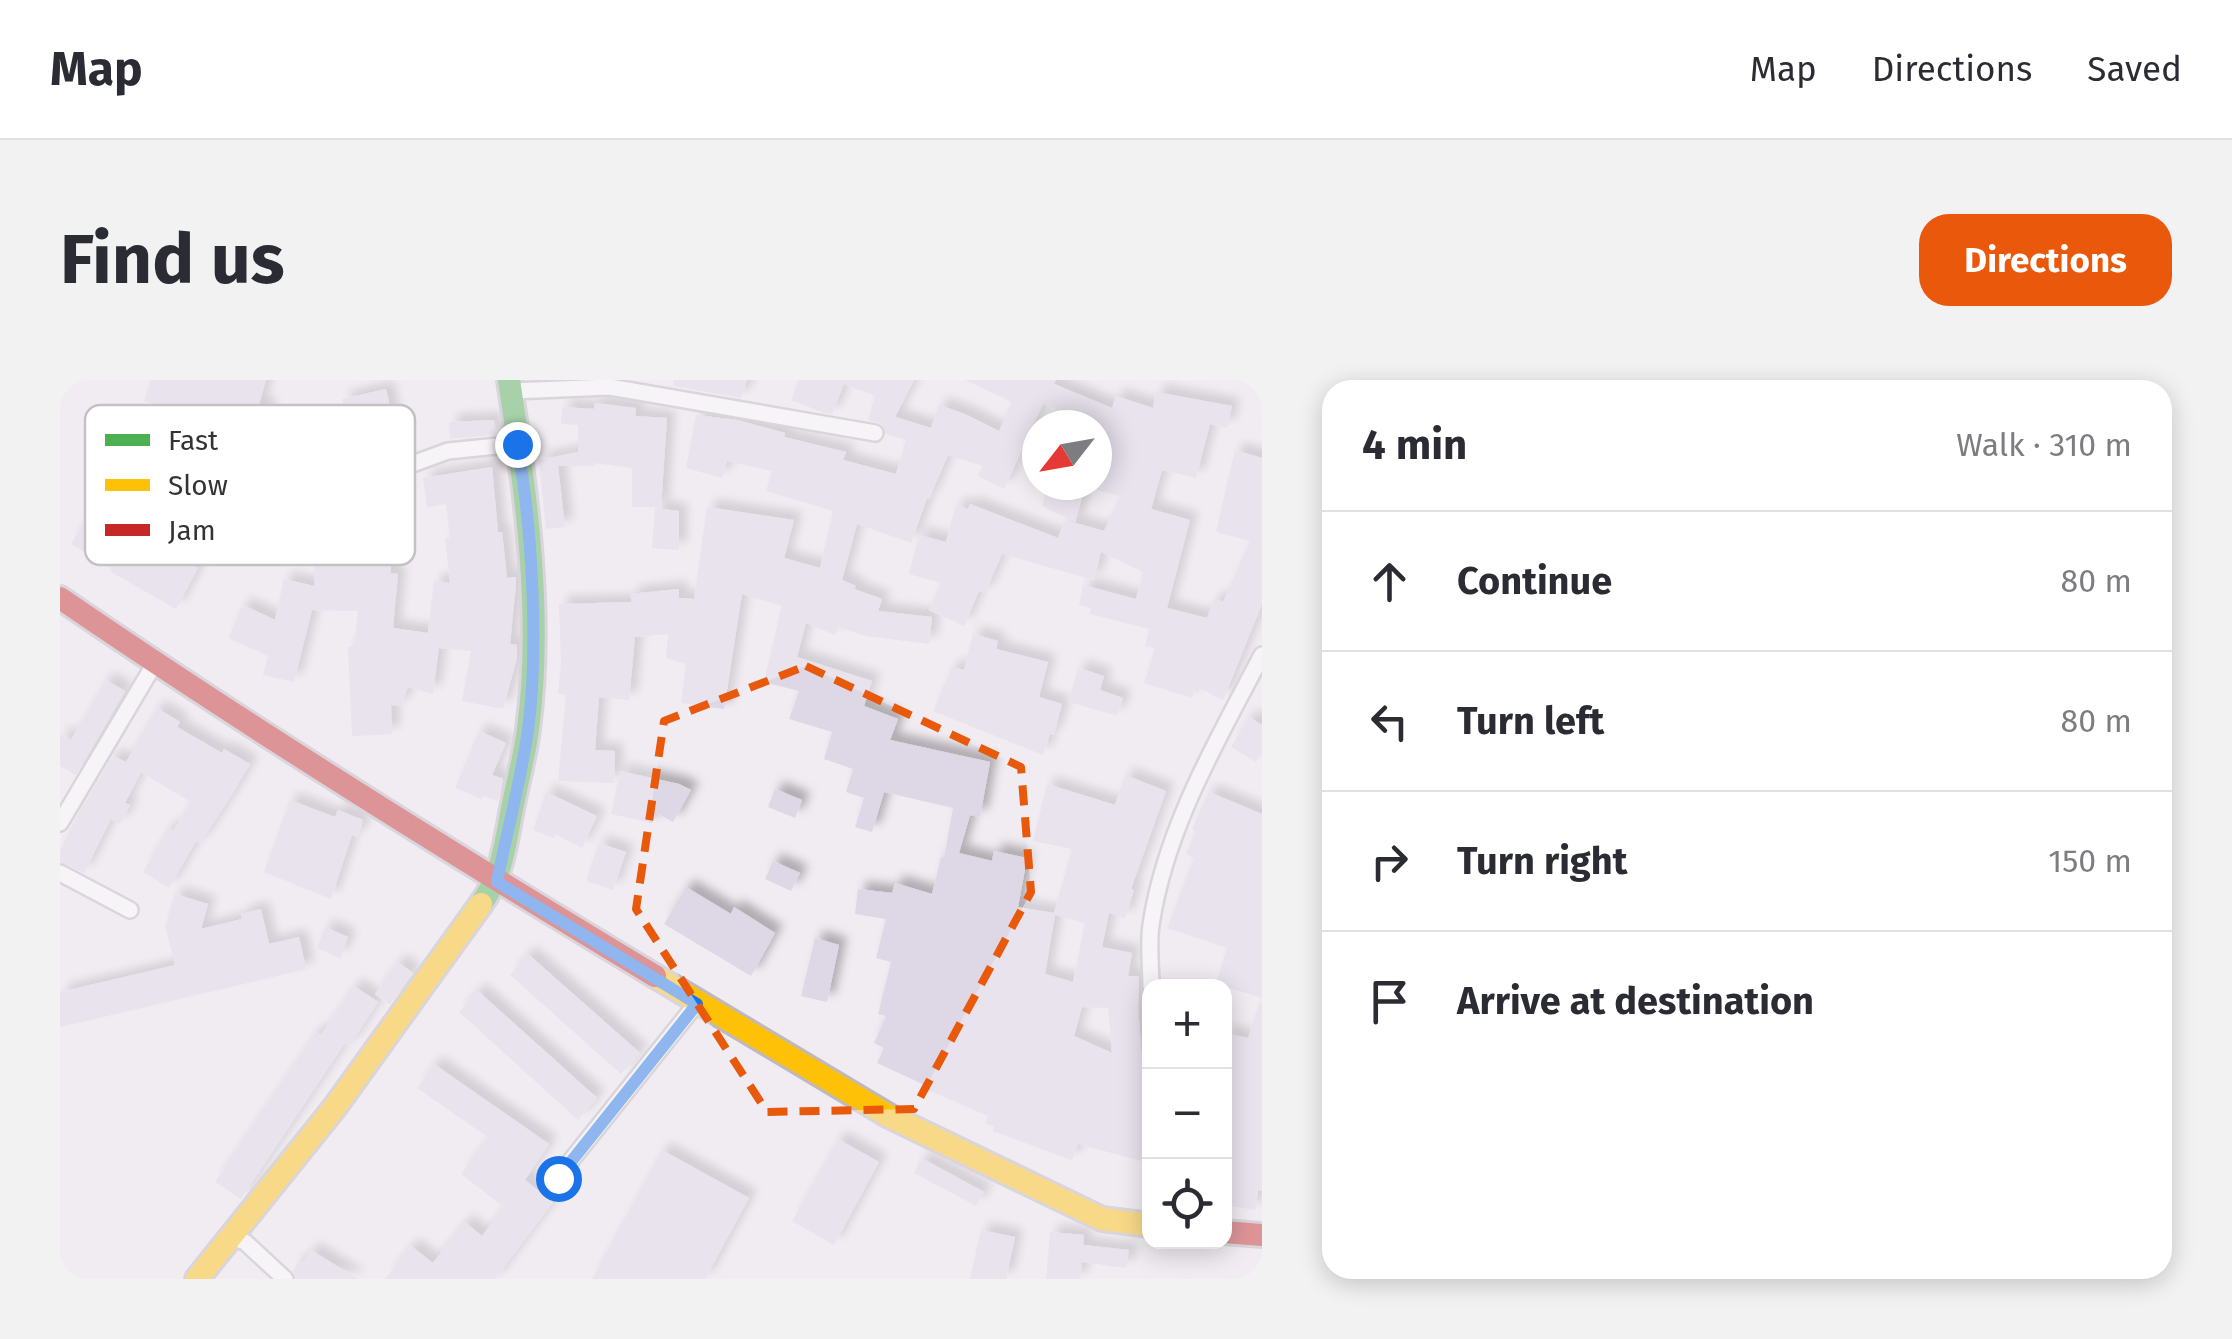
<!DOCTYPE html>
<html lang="en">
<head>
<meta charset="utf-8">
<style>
	:root { --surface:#fff; --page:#f2f2f3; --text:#2b2b33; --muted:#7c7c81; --line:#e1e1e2; --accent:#ea580c }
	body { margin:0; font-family:"Fira Sans",sans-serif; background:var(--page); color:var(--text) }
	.controls { position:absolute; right:30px; bottom:30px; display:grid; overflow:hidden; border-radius:20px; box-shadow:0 5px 25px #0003 }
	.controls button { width:90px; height:90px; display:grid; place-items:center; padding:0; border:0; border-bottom:2px solid var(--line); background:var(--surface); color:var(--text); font:50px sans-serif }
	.compass { position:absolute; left:962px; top:30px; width:90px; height:90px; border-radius:50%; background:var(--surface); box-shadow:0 5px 25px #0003; rotate:239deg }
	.stop { position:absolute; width:30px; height:30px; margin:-22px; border:8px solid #1a73e8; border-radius:50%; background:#fff }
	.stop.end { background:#1a73e8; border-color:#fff; box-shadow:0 2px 10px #0008 }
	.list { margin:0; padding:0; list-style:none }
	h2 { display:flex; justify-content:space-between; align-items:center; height:130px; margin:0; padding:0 40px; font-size:42px }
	h2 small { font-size:32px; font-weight:400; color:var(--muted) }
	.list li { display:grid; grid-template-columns:65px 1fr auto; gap:30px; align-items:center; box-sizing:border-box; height:140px; padding:0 40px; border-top:2px solid var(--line) }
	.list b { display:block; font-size:38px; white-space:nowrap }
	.list em { font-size:32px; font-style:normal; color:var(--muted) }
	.icon { flex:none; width:55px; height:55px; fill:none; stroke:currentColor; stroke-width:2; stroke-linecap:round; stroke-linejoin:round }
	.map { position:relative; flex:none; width:1202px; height:899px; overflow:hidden; border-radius:30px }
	header { display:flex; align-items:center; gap:60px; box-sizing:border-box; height:140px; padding:0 50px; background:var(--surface); border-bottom:2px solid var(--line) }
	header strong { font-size:48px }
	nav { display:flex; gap:55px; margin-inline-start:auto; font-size:35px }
	.intro { display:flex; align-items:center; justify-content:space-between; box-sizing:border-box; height:240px; padding:0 60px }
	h1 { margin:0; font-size:70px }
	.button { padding:25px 45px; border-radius:30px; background:var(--accent); color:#fff; font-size:35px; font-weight:700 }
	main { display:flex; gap:60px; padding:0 60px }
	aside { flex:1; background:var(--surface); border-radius:30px; box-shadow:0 5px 25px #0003 }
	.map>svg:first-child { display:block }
</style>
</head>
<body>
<header>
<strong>Map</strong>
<nav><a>Map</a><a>Directions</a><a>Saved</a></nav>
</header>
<div class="intro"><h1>Find us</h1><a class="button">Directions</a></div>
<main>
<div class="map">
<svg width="1202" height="899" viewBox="0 0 1202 899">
	<defs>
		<filter id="shadow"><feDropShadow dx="8" dy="-8" stdDeviation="5" flood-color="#0004"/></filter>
	</defs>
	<rect width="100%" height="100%" fill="#f1ecf2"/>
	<g fill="#ded7e6" fill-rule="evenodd" filter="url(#shadow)">
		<path d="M91,0H206L199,24L209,27L199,58L174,50L173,58L106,35L108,29L84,21Z"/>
		<path d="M614,0H687L681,18L613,6Z"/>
		<path d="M739,0H854L835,37L871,48L879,25L905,34L939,51L952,22L905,0H996L994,4L1052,28L1056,16L1093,28L1096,12L1172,26L1167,48L1150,44L1136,98L1102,90L1091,129L1130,140L1107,228L1147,238L1154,219L1163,222L1190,161L1156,152L1175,70L1202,78V224L1163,320L1135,306L1132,318L1084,303L1095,268L1085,266L1089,249L1030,234L1031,228L1019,225L1023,205L1076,219L1083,192L1041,172L1034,200L942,174L925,213L919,211L904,246L869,230L881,203L849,194L859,155L886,162L896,125L908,129L910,124L998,158L1005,140L1044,151L1060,116L1037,110V45H991L996,28L983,24L944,109L918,96L923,86L888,75L869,119L867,118L851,163L797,144L782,200L796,206L794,209L822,219L818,231L872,237L869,264L805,256L778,247L775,255L746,243L737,277L812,301L804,326L838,339L830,360L930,382L920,437L910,435L899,473L932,481L934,471L967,478L958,527L994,533L1012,469L973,461L987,404L1055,425L1065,395L1106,411L1071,509L1074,510L1065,538L1049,533L1042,567L1072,573L1068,596H1079L1078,627L1084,710L1089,711L1084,754L1090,755V767L1085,782L1018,764L1012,780L995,774L933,751L934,747L925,743L928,736L868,710L869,707L817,683L824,668L814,663L826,636L818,634L831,582L816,578L826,539L795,534L798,509L832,513L835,503L872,514L881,477L884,478L893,428L824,412L812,452L795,447L804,418L786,412L793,389L764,379L772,352L729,339L739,311L704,302L722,226L682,214L664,329L621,323L626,284L606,278L608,254L575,257L569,320L539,317L535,370L555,371L554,403L498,401L506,315L498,314L501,284L499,224L572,222L570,214L619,209V218L634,219L647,127L734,140L724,178L760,188L773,131L706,111L712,91L667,81L662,98L626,88L636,35L677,40L725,53L724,57L786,72L783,80L836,94L846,60L826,54L821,44L808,40L815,16L784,4L772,34L764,33L731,20ZM995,535L1025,543L1013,602L985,594ZM1022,627L1048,628L1052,673L1014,656Z"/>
		<path d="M326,9L338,62L289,74L291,83L274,86L259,82L257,46L287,41L282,19Z"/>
		<path d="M535,23L576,28L575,36L607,38L601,127H572V88L534,83V86H498L505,147L486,149L479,80L518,72V45L501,44L502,27L534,29Z"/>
		<path d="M434,40L435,55L390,59L389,42Z"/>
		<path d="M432,87L438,152H442L447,198L456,197V204L450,264L457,265V278L443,329L402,321L411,271L379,268L373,314L348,307L341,326L331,325L332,354L292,356L288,267H294L298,231L252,230L234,302L203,295L208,276L168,258L183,225L215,240L224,199L254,206L256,117L324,118V165H330L331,193L338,194L333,248L368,253L374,201L390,203L385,159L390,158L386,124L367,127L363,98Z"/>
		<path d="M988,105H1026L1015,142L982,126Z"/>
		<path d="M595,128L619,131V170L592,168Z"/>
		<path d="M28,136L68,161L71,155L109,177L111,173L138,188L116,229L51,192L52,190L11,164Z"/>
		<path d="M913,254L938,261L936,269L988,282L979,317L1002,324L994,355L990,354L983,375L873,331L892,287L904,290Z"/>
		<path d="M1018,288L1044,296L1040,310L1063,318L1057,336L1009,322Z"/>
		<path d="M46,300L65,311L16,395L0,386V354L11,360Z"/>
		<path d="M97,328L120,342L117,347L162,373L164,369L190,384L171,416L140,463L136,461L109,508L83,492L108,448L113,451L131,422L81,392L65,423L70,425L60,444L51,439L24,493L0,482V471L18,435L53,376L66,382Z"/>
		<path d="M1189,337L1202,345V371L1196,382L1171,367Z"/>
		<path d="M419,351L446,363L432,395L443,399L438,421L423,416L422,419L395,408Z"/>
		<path d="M560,391L619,404L631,410L613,442L595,432L592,443L551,434Z"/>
		<path d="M715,409L742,420L735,438L708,427Z"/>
		<path d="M486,412L537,436L522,468L495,454L494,458L473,450Z"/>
		<path d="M1149,412L1202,434V618L1156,604L1167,568L1107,548L1134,478L1126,474L1136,451L1132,449Z"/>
		<path d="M230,420L275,437L278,430L303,440L298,457L292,455L271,519L204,492Z"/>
		<path d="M539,463L566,472L553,510L526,501Z"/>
		<path d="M713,481L740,493L731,511L705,499Z"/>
		<path d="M626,507L671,534L674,527L715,553L691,596L604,544Z"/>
		<path d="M115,514L148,524L141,549L182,539L181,534L201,529L209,564L239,557L246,589L0,647V612L115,585L105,546Z"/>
		<path d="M265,547L288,557L280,578L257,568Z"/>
		<path d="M755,558L779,565L767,622L741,616Z"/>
		<path d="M468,574L580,673L561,694L450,595Z"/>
		<path d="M338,582L353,593L330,625L315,614Z"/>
		<path d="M294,606L318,622L289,666L285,663L181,819L155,802L256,652L261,655Z"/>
		<path d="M418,611L537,718L518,740L399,632Z"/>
		<path d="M1199,624L1202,625V811L1198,810L1195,830L1164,825L1168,786H1164V653L1188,658Z"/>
		<path d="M374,684L489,764L465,800L493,822L435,899H325L351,866L373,883L405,842L422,856L444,827L401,794L429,758L357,708Z"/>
		<path d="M778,759L819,782L774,865L732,841Z"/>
		<path d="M602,770L689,818L645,899H532Z"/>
		<path d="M861,778L924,812L916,826L854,793Z"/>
		<path d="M921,850L955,857L946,899H910Z"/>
		<path d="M990,852L1024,855L1023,865L1069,870L1066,888L1022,882L1020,899H986Z"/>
		<path d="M251,870L298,899H236L233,891L239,881L243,883Z"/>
	</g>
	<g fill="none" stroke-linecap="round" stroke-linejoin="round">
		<g stroke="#bdb9be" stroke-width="20">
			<g id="street">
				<path d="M452,11L550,7L815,53"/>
				<path d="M89,41L198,79L280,99L336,90L388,71L457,64"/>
				<path d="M0,443L95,283"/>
				<path d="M0,493L70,530"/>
				<path d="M1091,606C1091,587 1088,564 1091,545C1105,449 1158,359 1202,275"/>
				<path d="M497,798L637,623"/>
				<path d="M171,857L185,862L225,899"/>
			</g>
		</g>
		<g stroke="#bdb9be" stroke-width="28">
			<path id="fast" d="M421,524C444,492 445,462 453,424C458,399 465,374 468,349C483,236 466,112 449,0"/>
		</g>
		<g stroke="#bdb9be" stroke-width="28">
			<g id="slow">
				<path d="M595,596L829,736L1042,839L1090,845"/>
				<path d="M137,899L275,727L421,524"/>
			</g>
		</g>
		<g stroke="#bdb9be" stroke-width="28">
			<g id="jam">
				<path d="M0,218C194,351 394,475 595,596"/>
				<path d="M1164,852L1202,855"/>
			</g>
		</g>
		<use href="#street" stroke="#fdfcfd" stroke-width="15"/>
		<use href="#fast" stroke="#4caf50" stroke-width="22"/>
		<use href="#slow" stroke="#ffc107" stroke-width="22"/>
		<use href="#jam" stroke="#c62828" stroke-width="22"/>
	</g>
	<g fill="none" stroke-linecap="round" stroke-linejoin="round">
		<path stroke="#1a73e8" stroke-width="12" d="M457,64C472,144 479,268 468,350C461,400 447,451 437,502L637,624L498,798"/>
	</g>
	<path d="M0 0H1202V899H0ZM746,286L961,387L971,512L854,729L707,732L576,529L604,341Z" fill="#f1ecf2" fill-opacity=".55" fill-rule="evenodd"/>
	<path fill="none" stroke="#e8590c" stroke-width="8" stroke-dasharray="20 12" stroke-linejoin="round" d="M746,286L961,387L971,512L854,729L707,732L576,529L604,341Z"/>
	<rect x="25" y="25" width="330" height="160" rx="15" fill="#fff" stroke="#c2c2c3" stroke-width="2.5"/>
	<rect x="45" y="54" width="45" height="12" fill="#4caf50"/>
	<rect x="45" y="99" width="45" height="12" fill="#ffc107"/>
	<rect x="45" y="144" width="45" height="12" fill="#c62828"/>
	<g font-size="28" fill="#353236">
		<text x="108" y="70">Fast</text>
		<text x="108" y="115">Slow</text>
		<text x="108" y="160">Jam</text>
	</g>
</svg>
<div class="controls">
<button>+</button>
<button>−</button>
<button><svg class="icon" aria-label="locate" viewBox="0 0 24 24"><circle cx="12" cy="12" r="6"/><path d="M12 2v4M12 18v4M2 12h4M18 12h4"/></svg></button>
</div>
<svg class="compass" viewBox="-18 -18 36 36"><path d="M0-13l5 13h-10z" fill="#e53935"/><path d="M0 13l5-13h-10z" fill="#7c7c81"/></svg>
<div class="stop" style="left:498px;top:798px"></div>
<div class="stop end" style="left:457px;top:64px"></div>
</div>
<aside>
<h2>4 min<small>Walk · 310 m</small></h2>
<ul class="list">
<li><svg class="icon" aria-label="ahead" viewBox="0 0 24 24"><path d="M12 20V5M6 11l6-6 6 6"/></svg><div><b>Continue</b></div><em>80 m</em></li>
<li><svg class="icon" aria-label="left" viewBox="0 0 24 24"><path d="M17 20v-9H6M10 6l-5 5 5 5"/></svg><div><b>Turn left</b></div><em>80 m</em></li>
<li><svg class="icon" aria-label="right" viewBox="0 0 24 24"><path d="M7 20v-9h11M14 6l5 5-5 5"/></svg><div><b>Turn right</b></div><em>150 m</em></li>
<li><svg class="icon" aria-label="arrive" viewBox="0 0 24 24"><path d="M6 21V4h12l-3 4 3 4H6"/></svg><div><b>Arrive at destination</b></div></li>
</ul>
</aside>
</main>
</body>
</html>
